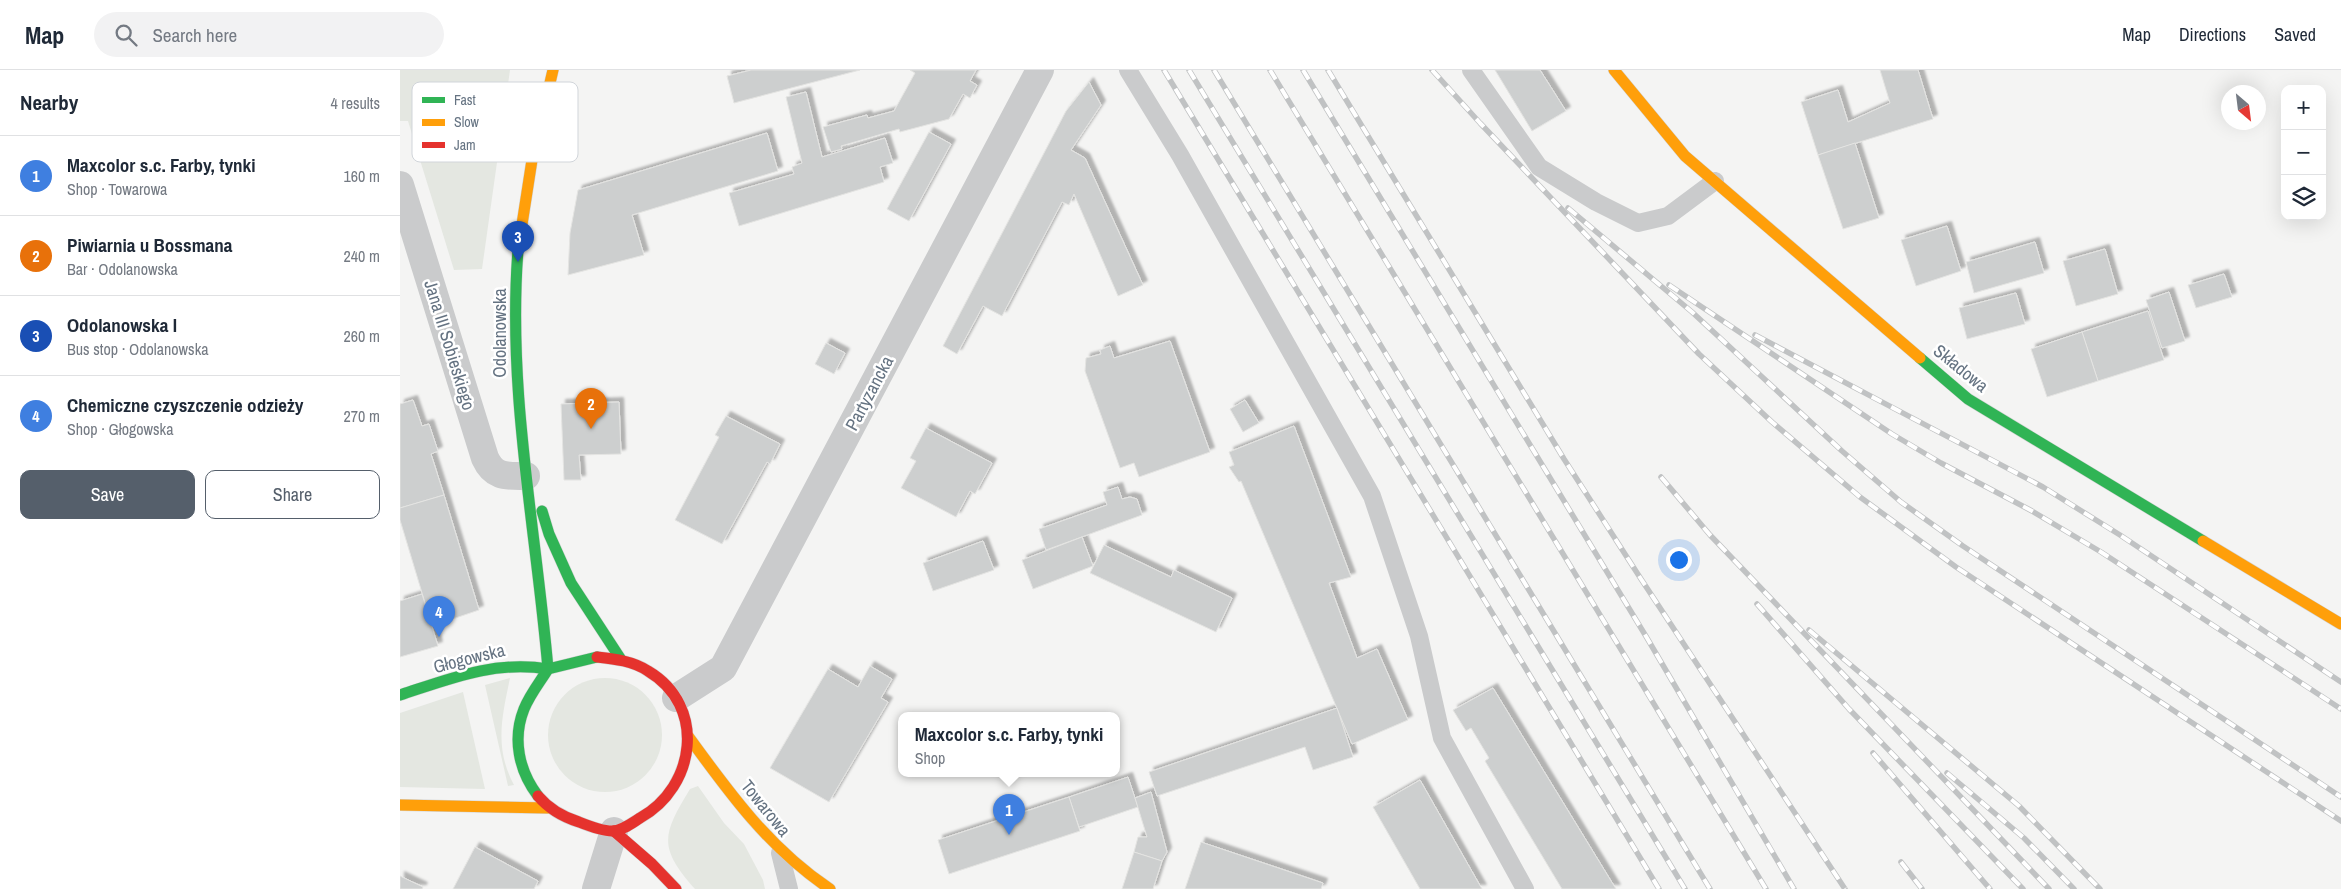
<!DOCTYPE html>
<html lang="en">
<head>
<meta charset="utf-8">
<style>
	:root { --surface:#fff; --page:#f2f2f3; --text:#1f2937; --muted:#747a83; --line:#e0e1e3; --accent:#555f6b }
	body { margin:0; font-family:"Archivo Narrow",sans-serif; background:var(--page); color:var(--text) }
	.controls { position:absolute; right:15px; top:15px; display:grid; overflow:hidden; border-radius:10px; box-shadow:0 5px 20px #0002 }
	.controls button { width:45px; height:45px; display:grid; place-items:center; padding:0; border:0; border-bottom:1px solid var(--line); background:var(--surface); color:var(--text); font:25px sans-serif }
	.compass { position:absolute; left:1821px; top:15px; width:45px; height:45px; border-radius:50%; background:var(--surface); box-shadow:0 5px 20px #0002; rotate:152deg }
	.you { position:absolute; left:1278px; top:489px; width:18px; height:18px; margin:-12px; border:4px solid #fff; border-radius:50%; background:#1a73e8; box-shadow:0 0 0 8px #1a73e833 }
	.badge { display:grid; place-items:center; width:32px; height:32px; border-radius:50%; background:var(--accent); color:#fff; font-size:16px; font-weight:700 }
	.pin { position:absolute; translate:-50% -41px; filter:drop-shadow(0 1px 2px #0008) }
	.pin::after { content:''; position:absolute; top:26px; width:18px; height:15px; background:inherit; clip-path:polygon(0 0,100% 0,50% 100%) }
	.popup { position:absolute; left:498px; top:642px; width:222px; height:65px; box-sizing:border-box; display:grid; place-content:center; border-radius:10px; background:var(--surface); filter:drop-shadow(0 1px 4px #0005); font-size:16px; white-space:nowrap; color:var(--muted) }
	.popup b { font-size:19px; color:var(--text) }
	.popup::after { content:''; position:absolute; left:50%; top:100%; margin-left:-10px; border:10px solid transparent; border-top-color:var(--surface) }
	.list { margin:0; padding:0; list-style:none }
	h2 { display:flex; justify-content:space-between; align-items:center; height:65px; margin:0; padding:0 20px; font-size:21px }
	h2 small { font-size:16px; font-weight:400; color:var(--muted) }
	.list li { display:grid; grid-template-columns:32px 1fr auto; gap:15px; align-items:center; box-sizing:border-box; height:80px; padding:0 20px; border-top:1px solid var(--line) }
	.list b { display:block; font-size:19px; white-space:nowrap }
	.list p { margin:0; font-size:16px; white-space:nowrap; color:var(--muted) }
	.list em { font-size:16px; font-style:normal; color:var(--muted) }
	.actions { display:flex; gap:10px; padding:15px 20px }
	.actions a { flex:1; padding:11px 0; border:1px solid var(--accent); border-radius:10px; text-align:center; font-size:18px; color:var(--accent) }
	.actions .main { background:var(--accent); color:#fff }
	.icon { flex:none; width:28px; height:28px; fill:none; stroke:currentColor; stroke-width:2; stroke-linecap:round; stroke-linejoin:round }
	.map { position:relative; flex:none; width:1941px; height:819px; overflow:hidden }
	header { display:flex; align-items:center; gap:30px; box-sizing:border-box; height:70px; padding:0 25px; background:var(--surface); border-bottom:1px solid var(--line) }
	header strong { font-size:24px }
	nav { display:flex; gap:28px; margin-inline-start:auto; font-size:18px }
	.search { width:350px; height:45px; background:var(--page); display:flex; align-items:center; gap:12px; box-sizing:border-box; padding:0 18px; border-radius:28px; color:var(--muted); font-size:19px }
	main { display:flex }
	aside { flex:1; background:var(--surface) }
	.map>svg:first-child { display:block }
</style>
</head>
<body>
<header>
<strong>Map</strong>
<div class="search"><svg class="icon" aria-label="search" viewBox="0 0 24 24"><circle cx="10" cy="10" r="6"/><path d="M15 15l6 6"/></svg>Search here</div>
<nav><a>Map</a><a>Directions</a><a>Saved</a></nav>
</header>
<main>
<aside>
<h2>Nearby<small>4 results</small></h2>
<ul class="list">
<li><span class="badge" style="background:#3f7fe0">1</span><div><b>Maxcolor s.c. Farby, tynki</b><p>Shop · Towarowa</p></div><em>160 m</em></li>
<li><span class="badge" style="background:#e8710a">2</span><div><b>Piwiarnia u Bossmana</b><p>Bar · Odolanowska</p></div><em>240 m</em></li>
<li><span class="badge" style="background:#1a4fb4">3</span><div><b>Odolanowska I</b><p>Bus stop · Odolanowska</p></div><em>260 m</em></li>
<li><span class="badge" style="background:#3f7fe0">4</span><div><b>Chemiczne czyszczenie odzieży</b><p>Shop · Głogowska</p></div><em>270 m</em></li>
</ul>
<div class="actions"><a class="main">Save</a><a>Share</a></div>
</aside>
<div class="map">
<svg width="1941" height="819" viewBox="0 0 1941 819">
	<defs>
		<filter id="shadow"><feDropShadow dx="4.5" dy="-4.5" stdDeviation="1" flood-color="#0004"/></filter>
	</defs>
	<rect width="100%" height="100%" fill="#f4f4f3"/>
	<g fill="#e4e7e1">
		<path d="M0,0H110L82,199L54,200L8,51H0Z"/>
		<path d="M110,608C102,647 94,678 114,715L108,716L85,615Z"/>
		<circle cx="205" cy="665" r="57"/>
		<path d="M63,622L85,719L0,717V643Z"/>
		<path d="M298,716L324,753L344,774L363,810L365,819H295C258,777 262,765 290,719Z"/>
	</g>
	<g fill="#cdcfcf" stroke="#e4e4e2" filter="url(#shadow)">
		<path d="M351,0H460L334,33L327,6Z"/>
		<path d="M510,0H576L570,11L577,15L570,28L563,24L549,49L500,62L499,59L441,76L442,79L431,82L423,57L467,45L468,48L494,41L515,3Z"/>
		<path d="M1095,0H1140L1166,41L1132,61Z"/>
		<path d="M1480,0H1518L1533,49L1418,85L1401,32L1438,20L1448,52L1490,33Z"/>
		<path d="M689,12L701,35L671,80L685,88L743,215L718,226L674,124L669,135L662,132L602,246L583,236L557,284L543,276L666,41Z"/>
		<path d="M406,22L422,87L485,68L493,93L480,97L484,112L339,156L329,123L394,104L392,97L402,93L386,27Z"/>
		<path d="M529,62L551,74L509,151L487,139Z"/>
		<path d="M367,63L378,101L232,145L244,185L168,205L170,163L178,120Z"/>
		<path d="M1455,73L1479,148L1443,159L1418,85Z"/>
		<path d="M1547,156L1561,201L1516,216L1501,170Z"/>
		<path d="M1635,172L1644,203L1574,223L1566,192Z"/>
		<path d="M1705,179L1718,224L1676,236L1663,191Z"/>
		<path d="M1824,204L1832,227L1796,238L1788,215Z"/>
		<path d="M1769,222L1785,271L1762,278L1746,230Z"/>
		<path d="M1616,223L1625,254L1567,269L1559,238Z"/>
		<path d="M1748,241L1764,290L1698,311L1682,262Z"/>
		<path d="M1682,262L1698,311L1647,327L1631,279Z"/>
		<path d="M770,271L810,382L739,407L734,393L720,398L685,301L686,288L701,284L700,280L710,276L714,288Z"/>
		<path d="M426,273L445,283L434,304L415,294Z"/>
		<path d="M13,330L22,356L29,354L38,381L31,384L44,425L0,438V334Z"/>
		<path d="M845,330L859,353L843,362L830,339Z"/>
		<path d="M219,332L221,384L179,385L181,410H164L161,334Z"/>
		<path d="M326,346L380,374L370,394L367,392L322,474L275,450L319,367L315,365Z"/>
		<path d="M894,356L951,507L929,513L957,588L977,579L1008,650L952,674L841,411L839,412L829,397L834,395L829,382Z"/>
		<path d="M526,358L592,393L575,424L570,421L556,447L501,418L516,391L510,388Z"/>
		<path d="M718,417L722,429L730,427L737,429L742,445L646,480L639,459L707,435L703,422Z"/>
		<path d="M44,425L79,540L32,556L0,450V438Z"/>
		<path d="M682,467L693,496L633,519L622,490Z"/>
		<path d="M583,471L594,500L533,521L523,493Z"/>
		<path d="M704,475L771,507L774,500L832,528L816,562L690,503Z"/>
		<path d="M22,524L38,576L0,587V531Z"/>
		<path d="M470,596L492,609L481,628L488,632L429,732L370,698L428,599L458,617Z"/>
		<path d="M1093,618L1216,819H1162L1085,691L1089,688L1071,658L1066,661L1053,640Z"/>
		<path d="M937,638L953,687L913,700L905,677L757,726L749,702Z"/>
		<path d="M728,707L738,737L679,757L669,727Z"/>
		<path d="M1020,710L1082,819H1020L973,737Z"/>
		<path d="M751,722L767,782L762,791L734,782L738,767H747L735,728Z"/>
		<path d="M669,727L680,761L549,804L538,770Z"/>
		<path d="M801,772L923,813L921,819H785Z"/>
		<path d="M75,777L138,811L134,819H53Z"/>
		<path d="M734,782L762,791L753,819H722Z"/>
		<path d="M0,806L23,817L22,819H0Z"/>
	</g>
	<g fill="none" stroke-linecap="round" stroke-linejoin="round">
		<g stroke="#d1d2d2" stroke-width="12">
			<g id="fast">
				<path d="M118,180C107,321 136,459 148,599"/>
				<path d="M1520,288L1568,329L1803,471"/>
				<path d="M142,441L149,464L171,513L220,588"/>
				<path d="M0,625C49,609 95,590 148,599"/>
				<path d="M138,726C119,701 112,669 124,639C130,624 140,612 148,599L197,587"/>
			</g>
		</g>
		<g stroke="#d1d2d2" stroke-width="12">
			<g id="slow">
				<path d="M1214,0L1285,86L1520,288"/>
				<path d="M118,180L132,90L153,0"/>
				<path d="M1803,471L1941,554"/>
				<path d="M288,666C330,724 370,779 430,819"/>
				<path d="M0,735L148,738"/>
			</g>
		</g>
		<g stroke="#d1d2d2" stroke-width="12">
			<g id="jam">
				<path d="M138,726C149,739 163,747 179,752C189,756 202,761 212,761C222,761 232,753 240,748C296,717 307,636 248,601C233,591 215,589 197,587"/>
				<path d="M214,761L252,794L276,819"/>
			</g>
		</g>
		<g stroke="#cacbcc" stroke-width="18">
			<path d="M728,0L780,85L972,426L1019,566L1042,668L1125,819"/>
			<path d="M1071,0L1139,97L1196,132L1238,153L1268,146L1315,111"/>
			<path d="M380,783L389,819"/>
		</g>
		<g stroke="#cacbcc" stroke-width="28">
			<path d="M0,115L85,388C94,408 107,406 126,406"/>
			<path d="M276,628L323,598L640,0"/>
			<path d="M196,819L214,761"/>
		</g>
		<use href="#fast" stroke="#30b455" stroke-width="11"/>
		<use href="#slow" stroke="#ff9f0a" stroke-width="11"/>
		<use href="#jam" stroke="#e5322d" stroke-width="11"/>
		<g stroke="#c0c2c3" stroke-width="5.5">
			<g id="rail">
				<path d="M764,0L1259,819"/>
				<path d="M789,0L1285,819"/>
				<path d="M814,0L1310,819"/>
				<path d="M870,0L1366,819"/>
				<path d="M903,0L1247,568L1394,819"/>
				<path d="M928,0L1164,389L1241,509L1445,819"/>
				<path d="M1032,0L1080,53L1299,284L1372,352L1460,427L1556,497L1941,751"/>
				<path d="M1168,138L1292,242L1442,381L1501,432L1563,476L1941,727"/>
				<path d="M1269,215L1492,364L1541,393L1632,441L1701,482L1941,639"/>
				<path d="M1355,265L1643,417L1720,465L1941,612"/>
				<path d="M1261,407L1310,465L1649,819"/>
				<path d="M1357,534L1449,639L1623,819"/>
				<path d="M1409,560L1619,736L1700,819"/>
				<path d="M1473,683L1590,819"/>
				<path d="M1547,703L1624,768L1674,819"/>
				<path d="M1501,792L1522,819"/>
			</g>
		</g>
		<use href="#rail" stroke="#fff" stroke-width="4" stroke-dasharray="11" stroke-linecap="butt"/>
	</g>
	<g text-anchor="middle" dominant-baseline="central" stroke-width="5" stroke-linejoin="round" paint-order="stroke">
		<g font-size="18" fill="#657382" stroke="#fff">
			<text transform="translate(99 263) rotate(-90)">Odolanowska</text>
			<text transform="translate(50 275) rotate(73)">Jana III Sobieskiego</text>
			<text transform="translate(1561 298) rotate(39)">Składowa</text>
			<text transform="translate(469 323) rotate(-62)">Partyzancka</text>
			<text transform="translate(69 588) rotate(-14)">Głogowska</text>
			<text transform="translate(366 738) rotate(51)">Towarowa</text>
		</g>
	</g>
	<rect x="12" y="12" width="166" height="80" rx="8" fill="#fff" stroke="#d1d5da" stroke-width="1"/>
	<rect x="22" y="27" width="23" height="6" fill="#30b455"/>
	<rect x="22" y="49" width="23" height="7" fill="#ff9f0a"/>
	<rect x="22" y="72" width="23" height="6" fill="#e5322d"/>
	<g font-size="14" fill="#657382">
		<text x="54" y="35">Fast</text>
		<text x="54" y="57">Slow</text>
		<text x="54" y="80">Jam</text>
	</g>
</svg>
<div class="controls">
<button>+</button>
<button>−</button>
<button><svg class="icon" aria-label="layers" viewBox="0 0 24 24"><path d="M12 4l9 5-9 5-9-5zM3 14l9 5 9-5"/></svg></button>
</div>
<svg class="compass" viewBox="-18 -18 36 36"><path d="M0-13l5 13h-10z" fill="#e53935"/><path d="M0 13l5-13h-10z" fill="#747a83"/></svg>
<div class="you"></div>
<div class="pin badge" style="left:609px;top:765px;background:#3f7fe0">1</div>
<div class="popup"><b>Maxcolor s.c. Farby, tynki</b>Shop</div>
<div class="pin badge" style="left:191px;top:359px;background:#e8710a">2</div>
<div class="pin badge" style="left:118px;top:192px;background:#1a4fb4">3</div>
<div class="pin badge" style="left:39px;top:567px;background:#3f7fe0">4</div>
</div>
</main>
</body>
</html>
